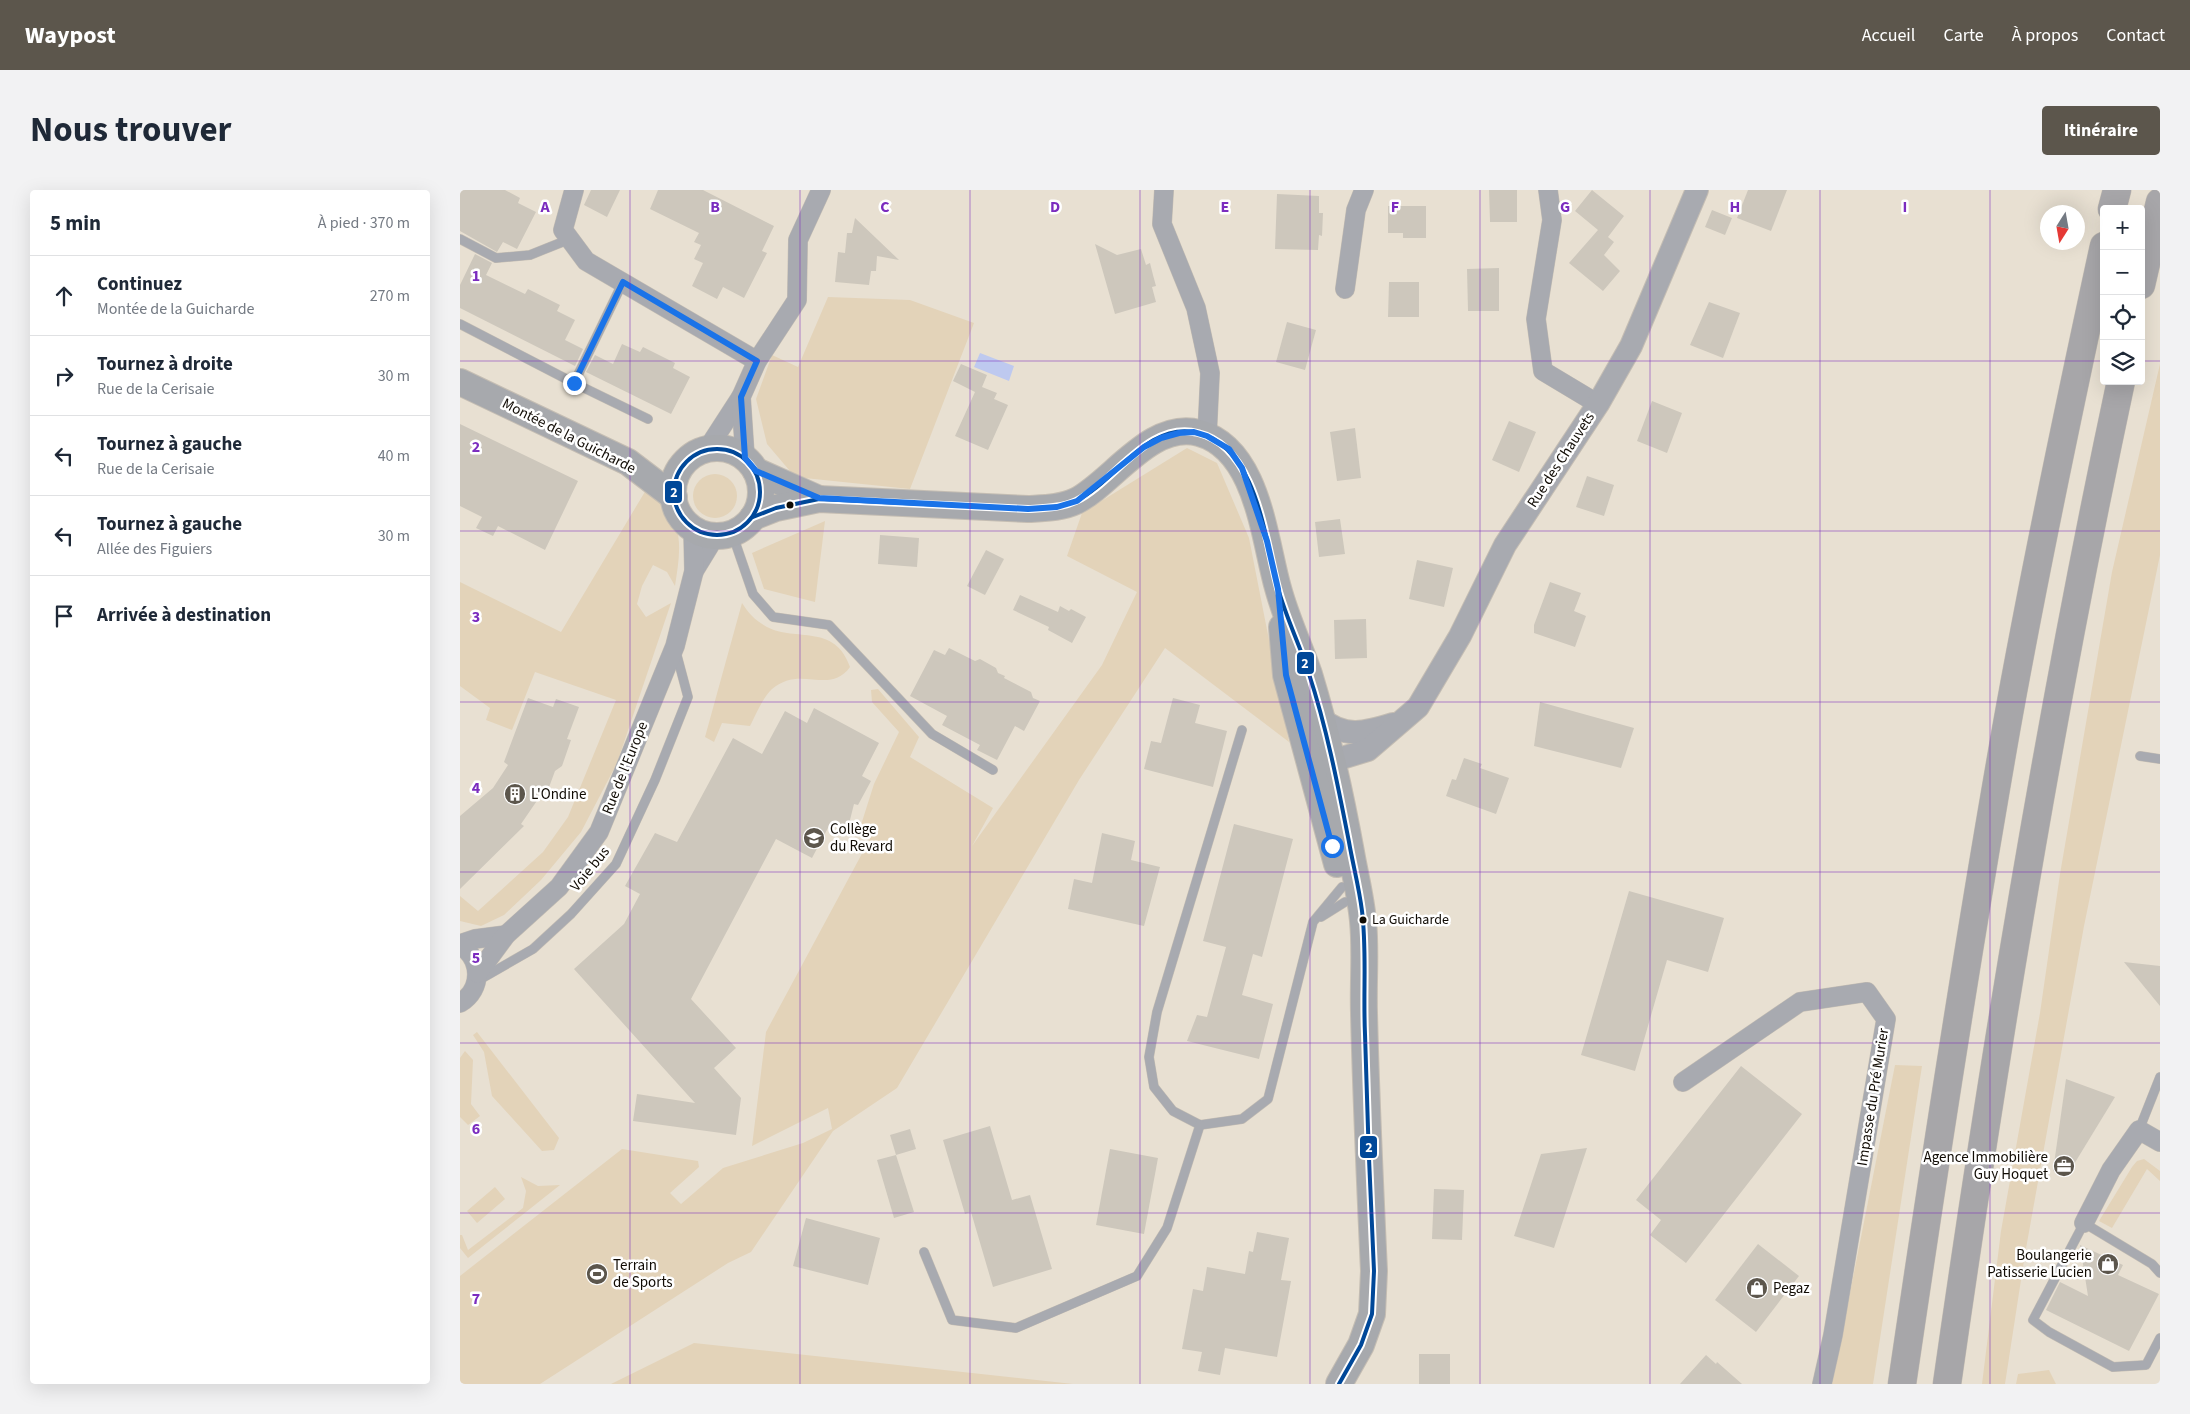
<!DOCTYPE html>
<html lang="fr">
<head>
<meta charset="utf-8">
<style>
	:root { --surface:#fff; --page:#f2f2f3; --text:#1f2937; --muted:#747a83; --line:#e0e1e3; --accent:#5c564c }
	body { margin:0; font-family:"Source Sans 3",sans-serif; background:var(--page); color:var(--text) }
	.controls { position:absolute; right:15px; top:15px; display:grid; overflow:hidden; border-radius:5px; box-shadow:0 5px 20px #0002 }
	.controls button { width:45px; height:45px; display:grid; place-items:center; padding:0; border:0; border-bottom:1px solid var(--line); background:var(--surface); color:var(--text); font:25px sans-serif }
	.compass { position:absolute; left:1580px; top:15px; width:45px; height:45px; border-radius:50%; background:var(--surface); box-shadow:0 5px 20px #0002; rotate:191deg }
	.stop { position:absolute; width:15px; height:15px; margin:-11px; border:4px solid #1a73e8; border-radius:50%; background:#fff }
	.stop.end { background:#1a73e8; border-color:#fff; box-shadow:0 1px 5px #0008 }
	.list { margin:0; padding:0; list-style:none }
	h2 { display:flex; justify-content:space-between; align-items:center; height:65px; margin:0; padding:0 20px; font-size:21px }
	h2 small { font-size:16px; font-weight:400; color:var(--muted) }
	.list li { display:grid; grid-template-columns:32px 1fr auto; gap:15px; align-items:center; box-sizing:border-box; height:80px; padding:0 20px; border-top:1px solid var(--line) }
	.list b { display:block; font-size:19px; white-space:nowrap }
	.list p { margin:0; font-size:16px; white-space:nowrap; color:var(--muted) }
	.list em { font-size:16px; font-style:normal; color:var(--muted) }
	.icon { flex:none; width:28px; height:28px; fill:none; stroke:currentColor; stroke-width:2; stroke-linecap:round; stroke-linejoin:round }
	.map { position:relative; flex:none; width:1700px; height:1194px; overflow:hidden; border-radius:5px }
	header { display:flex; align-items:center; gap:30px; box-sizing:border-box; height:70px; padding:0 25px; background:var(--accent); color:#fff }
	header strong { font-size:24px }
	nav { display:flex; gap:28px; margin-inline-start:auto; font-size:18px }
	.intro { display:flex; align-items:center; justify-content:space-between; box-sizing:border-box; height:120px; padding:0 30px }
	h1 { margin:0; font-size:35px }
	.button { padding:12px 22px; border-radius:5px; background:var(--accent); color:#fff; font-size:18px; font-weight:700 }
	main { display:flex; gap:30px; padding:0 30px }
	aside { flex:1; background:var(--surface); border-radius:5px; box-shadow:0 5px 20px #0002 }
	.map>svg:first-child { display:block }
</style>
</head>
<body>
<header>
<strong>Waypost</strong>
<nav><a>Accueil</a><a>Carte</a><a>À propos</a><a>Contact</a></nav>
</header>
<div class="intro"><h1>Nous trouver</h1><a class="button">Itinéraire</a></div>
<main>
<aside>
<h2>5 min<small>À pied · 370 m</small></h2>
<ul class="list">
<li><svg class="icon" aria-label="ahead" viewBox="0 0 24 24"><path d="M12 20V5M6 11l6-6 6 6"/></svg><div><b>Continuez</b><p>Montée de la Guicharde</p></div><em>270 m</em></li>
<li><svg class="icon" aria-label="right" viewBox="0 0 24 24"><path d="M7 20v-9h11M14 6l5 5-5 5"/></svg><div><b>Tournez à droite</b><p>Rue de la Cerisaie</p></div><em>30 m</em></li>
<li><svg class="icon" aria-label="left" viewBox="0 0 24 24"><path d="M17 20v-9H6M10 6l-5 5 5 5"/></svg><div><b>Tournez à gauche</b><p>Rue de la Cerisaie</p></div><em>40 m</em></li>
<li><svg class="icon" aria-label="left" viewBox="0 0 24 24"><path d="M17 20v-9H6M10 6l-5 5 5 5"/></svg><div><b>Tournez à gauche</b><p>Allée des Figuiers</p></div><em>30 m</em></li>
<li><svg class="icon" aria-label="arrive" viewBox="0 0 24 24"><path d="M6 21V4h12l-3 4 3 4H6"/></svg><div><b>Arrivée à destination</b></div></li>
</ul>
</aside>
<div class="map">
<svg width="1700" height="1194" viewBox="0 0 1700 1194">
	<rect width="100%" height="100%" fill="#e8e0d2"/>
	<g fill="#e3d3b9">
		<path d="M368,107L450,110L514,133L450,299L335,287L307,254L296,209L312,165L338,177Z"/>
		<path d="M1700,174V365L1624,736L1565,1064L1545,1194H1522L1541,1041L1580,823L1600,684L1652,382Z"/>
		<path d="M727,258L757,273L789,348L829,552L705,458L619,590L437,898L373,941L291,1062L268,1073L80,1194H0V1086L162,959L238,971L239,977L210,1003L221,1014L263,978L343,953L372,939L368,918L292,956L306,842L412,645L400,638L414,594L439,542L412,512L411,500L418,499L459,547L450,567L533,618L512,656L642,475L677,402L607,366L622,323Z"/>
		<circle cx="255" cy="306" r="22"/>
		<path d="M186,300L201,304C204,321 212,323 216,336C222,355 218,376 215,396L207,382L193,375L182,396L177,414L186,427L211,413L157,573L121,642L81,690L44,725L21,736L0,731V706L18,721L83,662L108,627L156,510L75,482L52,540L26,530L30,518L0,496V392L101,442Z"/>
		<path d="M365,331L355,412L304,399L292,363Z"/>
		<path d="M282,413C289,424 296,431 307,437C336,452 375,433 390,477C369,506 341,474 312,499C303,507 296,525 290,536L262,533L254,552L245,547Z"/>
		<path d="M17,842L99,948L94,960L82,961L32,906L24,862L13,845Z"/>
		<path d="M5,861L13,870L11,914L20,926L8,935L0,927V868Z"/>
		<path d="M1435,875L1462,876L1413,1194H1372Z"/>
		<path d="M1684,969L1700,981V991L1687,979L1652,1038L1639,1031L1672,977L1677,971Z"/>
		<path d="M61,987L78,996L100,995L8,1068L0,1058V1045H2L8,1060L63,1018L66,1001Z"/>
		<path d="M35,997L45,1009L17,1033L7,1021Z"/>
		<path d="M234,1153L613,1194H151Z"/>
		<path d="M1589,1180L1596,1194H1556L1558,1184Z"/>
	</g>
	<path fill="#bec9ef" d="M520,163L554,176L549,191L514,177Z"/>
	<g fill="#cdc7bc">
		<path d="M0,0H45L60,8L58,13L76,22L57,59L43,52L37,62L0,41Z"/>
		<path d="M131,0H160L147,27L124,15Z"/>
		<path d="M198,0H243L314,36L302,61L307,63L284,108L263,97L257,109L232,96L243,73L234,69L241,55L234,52L239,43L190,19Z"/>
		<path d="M1029,0H1057V32H1030Z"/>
		<path d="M1132,0L1164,26L1148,47L1154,52L1144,65L1160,81L1143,101L1109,73L1138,40L1115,21Z"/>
		<path d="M1288,0H1327L1311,41L1277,28Z"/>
		<path d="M817,4L859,6V23H863L862,46L859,45L858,60L815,59Z"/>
		<path d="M928,16H966V48H943V43H928Z"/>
		<path d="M1252,20L1272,28L1265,45L1245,37Z"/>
		<path d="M395,28L439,70L417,66L416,81H411L409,95L375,92L378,62L385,63L387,43H392Z"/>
		<path d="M635,54L657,65L681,59L686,75L690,73L693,85L696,96L692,97L696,112L655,124Z"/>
		<path d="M15,64L32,73L26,85L65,104L68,99L100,115L97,121L115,130L105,150L123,159L115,176L0,118V95Z"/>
		<path d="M1039,78V121H1008L1007,79Z"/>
		<path d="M929,92H959V127H928Z"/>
		<path d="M1249,112L1280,123L1263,168L1230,155Z"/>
		<path d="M827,132L856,140L845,180L816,172Z"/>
		<path d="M162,154L180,162L183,157L215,173L213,178L230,187L211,224L126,182L135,165L153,174Z"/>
		<path d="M501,174L527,185L522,197L537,203L534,209L548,215L528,260L495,246L515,202L493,191Z"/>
		<path d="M1192,211L1222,223L1207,263L1177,251Z"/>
		<path d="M1049,231L1076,242L1059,282L1032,270Z"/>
		<path d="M0,234L118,291L85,360L38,336L33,346L16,338L22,327L0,316Z"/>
		<path d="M895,238L901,288L877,291L870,242Z"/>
		<path d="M1127,286L1154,295L1144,326L1116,317Z"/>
		<path d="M880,329L885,364L859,367L855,332Z"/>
		<path d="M420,345L459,348L457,377L418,374Z"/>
		<path d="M526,360L544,369L525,405L507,396Z"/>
		<path d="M957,370L993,378L984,417L949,409Z"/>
		<path d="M1090,392L1121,403L1114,421L1126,426L1115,457L1074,443V435Z"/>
		<path d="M560,405L598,422L600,416L609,421L611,419L626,427L612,453L588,440L589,437L553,420Z"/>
		<path d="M906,429L907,468L875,469L874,430Z"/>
		<path d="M489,458L515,471L520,469L536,478L538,483L545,486L544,488L571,502L573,508L580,511L564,541L555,536L537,570L517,560L520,555L482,535L487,526L450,506L474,460L485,465Z"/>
		<path d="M68,508L93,517L96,509L119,517L107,549L111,550L102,576L95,581L88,600L85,599L61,634L64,636L0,699V626L33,598L48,575L44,572Z"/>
		<path d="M713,508L740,515L735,533L767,541L753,597L684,579L691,551L701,553Z"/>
		<path d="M1080,512L1174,538L1161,578L1074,556Z"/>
		<path d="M354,518L419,553L402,586L411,591L398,615L394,614L388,638L370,634L352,668L316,649L231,809L276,858L254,878L281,908L276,945L173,931L177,904L235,913L114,779L164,734L180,704L165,696L195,643L217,652L273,548L302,564L325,521L347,533Z"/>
		<path d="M1004,568L1022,574L1020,578L1049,588L1036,624L986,606L992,589L996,590Z"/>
		<path d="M774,634L833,649L802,767L793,764L782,805L813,814L799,869L727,851L737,825L747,827L766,757L743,751Z"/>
		<path d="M642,643L675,651L671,670L700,677L684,736L608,719L614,689L632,693Z"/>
		<path d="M1169,701L1264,728L1248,782L1207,770L1175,881L1121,865Z"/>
		<path d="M1664,772L1700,776V816Z"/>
		<path d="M1281,876L1342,924L1226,1073L1190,1045L1201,1030L1176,1010Z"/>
		<path d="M1606,889L1655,907L1608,984L1593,981Z"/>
		<path d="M530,936L552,1010L570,1005L592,1079L533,1097L511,1022L505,1024L483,950Z"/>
		<path d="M450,939L456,959L436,965L430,945Z"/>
		<path d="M1127,958L1094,1058L1054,1046L1081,964Z"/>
		<path d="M650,959L698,968L684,1044L636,1035Z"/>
		<path d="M436,965L454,1022L434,1028L417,970Z"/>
		<path d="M974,999L1004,1000L1002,1050L972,1049Z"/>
		<path d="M346,1028L420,1048L408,1095L333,1076Z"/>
		<path d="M797,1042L829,1048L821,1090L831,1091L817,1167L765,1158L760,1185L738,1181L742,1162L722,1159L733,1099L743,1101L747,1077L785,1084L789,1061L793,1062Z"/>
		<path d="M1298,1054L1339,1086L1296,1142L1255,1110Z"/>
		<path d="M1620,1055L1663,1075L1658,1085L1699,1104L1669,1161L1586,1120L1600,1092L1628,1106Z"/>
		<rect x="959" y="1164" width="31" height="30"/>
		<path d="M1246,1165L1256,1174L1257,1172L1282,1194H1220Z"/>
	</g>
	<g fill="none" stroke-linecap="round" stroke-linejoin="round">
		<g stroke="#c4bdb3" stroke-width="10">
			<g id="service">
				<path d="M0,49L36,68L70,65L110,49"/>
				<path d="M163,92L114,193L188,229"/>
				<path d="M0,134L114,193"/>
				<path d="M272,343L293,404L313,427L369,435L472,544L533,580"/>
				<path d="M782,540L697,822L689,867L694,897L713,921L740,935L782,929L808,909L853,732L882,697"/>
				<path d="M1680,566L1700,569"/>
				<path d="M861,727L885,712"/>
				<path d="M19,790L73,759L111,724L156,674L195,590L228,507L216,462"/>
				<path d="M1679,940L1700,887"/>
				<path d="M464,1062L492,1130L556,1138L677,1086L707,1038L740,935"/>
				<path d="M1700,1083L1692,1074L1624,1033L1573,1130L1589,1142L1653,1177L1686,1175L1700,1148"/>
			</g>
		</g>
		<g stroke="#c4bdb3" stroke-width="20">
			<g id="minor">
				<path d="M114,0L103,40L126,71L297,171"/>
				<path d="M704,0L702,34L736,118L750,183L747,246"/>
				<path d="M1088,0L1092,30L1076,129L1083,181L1138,214"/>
				<path d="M885,99L896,20L904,0"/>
				<path d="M248,258L281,207"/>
				<path d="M285,267L281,207L297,171L337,110L338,50L361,0"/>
				<path d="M234,381L256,345"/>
				<path d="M0,754L15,749L46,745"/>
				<path d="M0,755C22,769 23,799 0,813"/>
				<path d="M18,783L46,745L99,697L139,642L215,456L234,381L233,338"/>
				<path d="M1223,892L1340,812L1407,802L1426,829L1373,1145L1362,1194"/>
				<path d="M1624,1033L1651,980L1679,940L1700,952"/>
			</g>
		</g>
		<g stroke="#c4bdb3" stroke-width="24">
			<g id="tertiary">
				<path d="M862,529C884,549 907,542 933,534"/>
				<path d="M858,561L872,571L908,560L958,517L1000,446L1045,355L1138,214L1171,156L1237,0"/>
			</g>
		</g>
		<g stroke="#c4bdb3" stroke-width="28">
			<g id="secondary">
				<path d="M0,192L168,272L214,307"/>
				<circle cx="257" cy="302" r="44"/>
				<path d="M296,281L359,309"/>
				<path d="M293,327L316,318L359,309L568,319C584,318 601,318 616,311C652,293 691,230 739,243C798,259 804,349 818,398C826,428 839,455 849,484C867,543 880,602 891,662C895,685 901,708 903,731C906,761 903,792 904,823C906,909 910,995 914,1081L912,1124L901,1155L879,1194"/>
				<path d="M822,437L826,485L877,674"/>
			</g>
		</g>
		<g stroke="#c4bdb3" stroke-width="29">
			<g id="motorway">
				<path d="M1652,19L1657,0"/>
				<path d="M1681,95L1700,12"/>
				<path d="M1442,1194C1474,976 1508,757 1546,540C1575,378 1609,217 1644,56"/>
				<path d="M1487,1194C1535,858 1590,523 1661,191"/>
			</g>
		</g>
		<use href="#service" stroke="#a8aab0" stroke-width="9"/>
		<use href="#minor" stroke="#a8aab0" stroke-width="19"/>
		<use href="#tertiary" stroke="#a8aab0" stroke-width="22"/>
		<use href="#secondary" stroke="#a7a9ad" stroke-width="26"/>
		<use href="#motorway" stroke="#a7a6a9" stroke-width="28"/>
		<g stroke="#fff" stroke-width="8">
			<g id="bus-1">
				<circle cx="257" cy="302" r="43"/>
				<path d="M293,327L316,318L359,309L568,319C584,318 601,318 616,311C655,292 688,230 738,243C797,257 805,350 818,398C826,428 840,455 849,484C867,539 878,596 889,652C893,675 899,697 902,721C907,761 903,803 905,844C907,923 910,1002 914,1081L912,1124L901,1155L879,1194"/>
			</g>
		</g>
		<use href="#bus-1" stroke="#004899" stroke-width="4"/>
	</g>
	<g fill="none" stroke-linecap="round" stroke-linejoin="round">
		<path stroke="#1a73e8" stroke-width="6" d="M114,193L163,92L297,171L281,207L285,268L296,281L359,308L568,319L597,317L617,311L684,257L701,248L719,243L734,242L747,246L769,259L782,278L807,351L818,399L826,485L872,656"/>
	</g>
	<path fill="none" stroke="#7b2cbf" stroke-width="1" stroke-opacity="0.55" d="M170,0V1194M340,0V1194M510,0V1194M680,0V1194M850,0V1194M1020,0V1194M1190,0V1194M1360,0V1194M1530,0V1194M0,171H1644M1681,171H1700M0,341H1700M0,512H1700M0,682H1700M0,853H1700M0,1023H1700"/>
	<defs>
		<g id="building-disc" transform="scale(1.125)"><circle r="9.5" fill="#5c564c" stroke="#fff"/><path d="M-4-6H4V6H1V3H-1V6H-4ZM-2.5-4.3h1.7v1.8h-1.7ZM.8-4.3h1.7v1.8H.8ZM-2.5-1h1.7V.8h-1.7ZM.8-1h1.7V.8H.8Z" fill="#fff"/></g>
		<g id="school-disc" transform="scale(1.125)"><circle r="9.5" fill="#5c564c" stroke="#fff"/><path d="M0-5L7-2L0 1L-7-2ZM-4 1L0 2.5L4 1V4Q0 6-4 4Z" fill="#fff"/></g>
		<g id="office-disc" transform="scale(1.125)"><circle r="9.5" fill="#5c564c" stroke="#fff"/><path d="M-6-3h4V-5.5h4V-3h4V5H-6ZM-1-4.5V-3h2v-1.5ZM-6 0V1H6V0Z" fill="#fff"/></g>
		<g id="shop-disc" transform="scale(1.125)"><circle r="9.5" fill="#5c564c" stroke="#fff"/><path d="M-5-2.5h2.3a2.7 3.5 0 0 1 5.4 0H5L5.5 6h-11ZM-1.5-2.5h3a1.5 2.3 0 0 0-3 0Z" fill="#fff"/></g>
		<g id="stadium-disc" transform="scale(1.125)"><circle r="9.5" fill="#5c564c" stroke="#fff"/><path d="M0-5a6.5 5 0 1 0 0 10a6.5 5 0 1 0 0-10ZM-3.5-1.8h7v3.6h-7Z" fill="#fff"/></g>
	</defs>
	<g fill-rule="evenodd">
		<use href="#building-disc" x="55" y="604"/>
		<use href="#school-disc" x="354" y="648"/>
		<use href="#office-disc" x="1604" y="976"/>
		<use href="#shop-disc" x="1648" y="1074"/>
		<use href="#stadium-disc" x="137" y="1084"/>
		<use href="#shop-disc" x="1297" y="1098"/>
	</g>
	<g fill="#100b04" stroke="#fff" stroke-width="2">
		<circle cx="330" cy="315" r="4.5"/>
		<circle cx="903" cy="730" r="4.5"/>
	</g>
	<g text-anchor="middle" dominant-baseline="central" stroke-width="5" stroke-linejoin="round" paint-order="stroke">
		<g font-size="14" fill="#100b04" stroke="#fff" text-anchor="start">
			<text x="912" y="730">La Guicharde</text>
		</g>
		<g font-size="15" fill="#100b04" stroke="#fff">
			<text transform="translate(109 246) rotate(27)">Montée de la Guicharde</text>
			<text transform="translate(1101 270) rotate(-57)">Rue des Chauvets</text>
			<text transform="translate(165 578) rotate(-68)">Rue de l'Europe</text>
			<text transform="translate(130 679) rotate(-51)">Voie bus</text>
			<text transform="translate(1413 907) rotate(-81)">Impasse du Pré Murier</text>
		</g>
		<g font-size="15" fill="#100b04" stroke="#fff" text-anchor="start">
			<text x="71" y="604">L'Ondine</text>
			<text x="370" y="639">Collège<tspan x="370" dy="17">du Revard</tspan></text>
			<text x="1588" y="967" text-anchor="end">Agence Immobilière<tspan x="1588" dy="17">Guy Hoquet</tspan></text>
			<text x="1632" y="1065" text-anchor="end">Boulangerie<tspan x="1632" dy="17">Patisserie Lucien</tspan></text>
			<text x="153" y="1075">Terrain<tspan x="153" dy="17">de Sports</tspan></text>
			<text x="1313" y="1098">Pegaz</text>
		</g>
	</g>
	<g font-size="16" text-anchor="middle" font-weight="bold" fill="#7b2cbf" stroke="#fff" stroke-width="5" stroke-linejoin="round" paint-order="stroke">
		<text x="85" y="22">A</text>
		<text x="255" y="22">B</text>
		<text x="425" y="22">C</text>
		<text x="595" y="22">D</text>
		<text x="765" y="22">E</text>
		<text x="935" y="22">F</text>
		<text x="1105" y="22">G</text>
		<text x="1275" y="22">H</text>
		<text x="1445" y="22">I</text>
		<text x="16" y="91">1</text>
		<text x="16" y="262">2</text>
		<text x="16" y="432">3</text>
		<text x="16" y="603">4</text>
		<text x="16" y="773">5</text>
		<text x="16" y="944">6</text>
		<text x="16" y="1114">7</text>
	</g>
	<g stroke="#fff" stroke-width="2">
		<rect x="204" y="290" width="19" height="24" rx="5" fill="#004899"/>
		<rect x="836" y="461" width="19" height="24" rx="5" fill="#004899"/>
		<rect x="899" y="945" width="19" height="24" rx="5" fill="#004899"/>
	</g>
	<g font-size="14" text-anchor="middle" font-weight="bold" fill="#fff">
		<text x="214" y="307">2</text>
		<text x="845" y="478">2</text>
		<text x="909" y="962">2</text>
	</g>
</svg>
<div class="controls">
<button>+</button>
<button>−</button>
<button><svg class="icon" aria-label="locate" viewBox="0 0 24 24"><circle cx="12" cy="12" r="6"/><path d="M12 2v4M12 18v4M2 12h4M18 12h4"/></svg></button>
<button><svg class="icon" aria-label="layers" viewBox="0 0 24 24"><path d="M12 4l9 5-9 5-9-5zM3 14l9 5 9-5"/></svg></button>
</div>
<svg class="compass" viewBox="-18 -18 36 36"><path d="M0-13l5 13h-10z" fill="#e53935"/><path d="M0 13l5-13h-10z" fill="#747a83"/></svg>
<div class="stop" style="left:872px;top:656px"></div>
<div class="stop end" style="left:114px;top:193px"></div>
</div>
</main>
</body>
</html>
